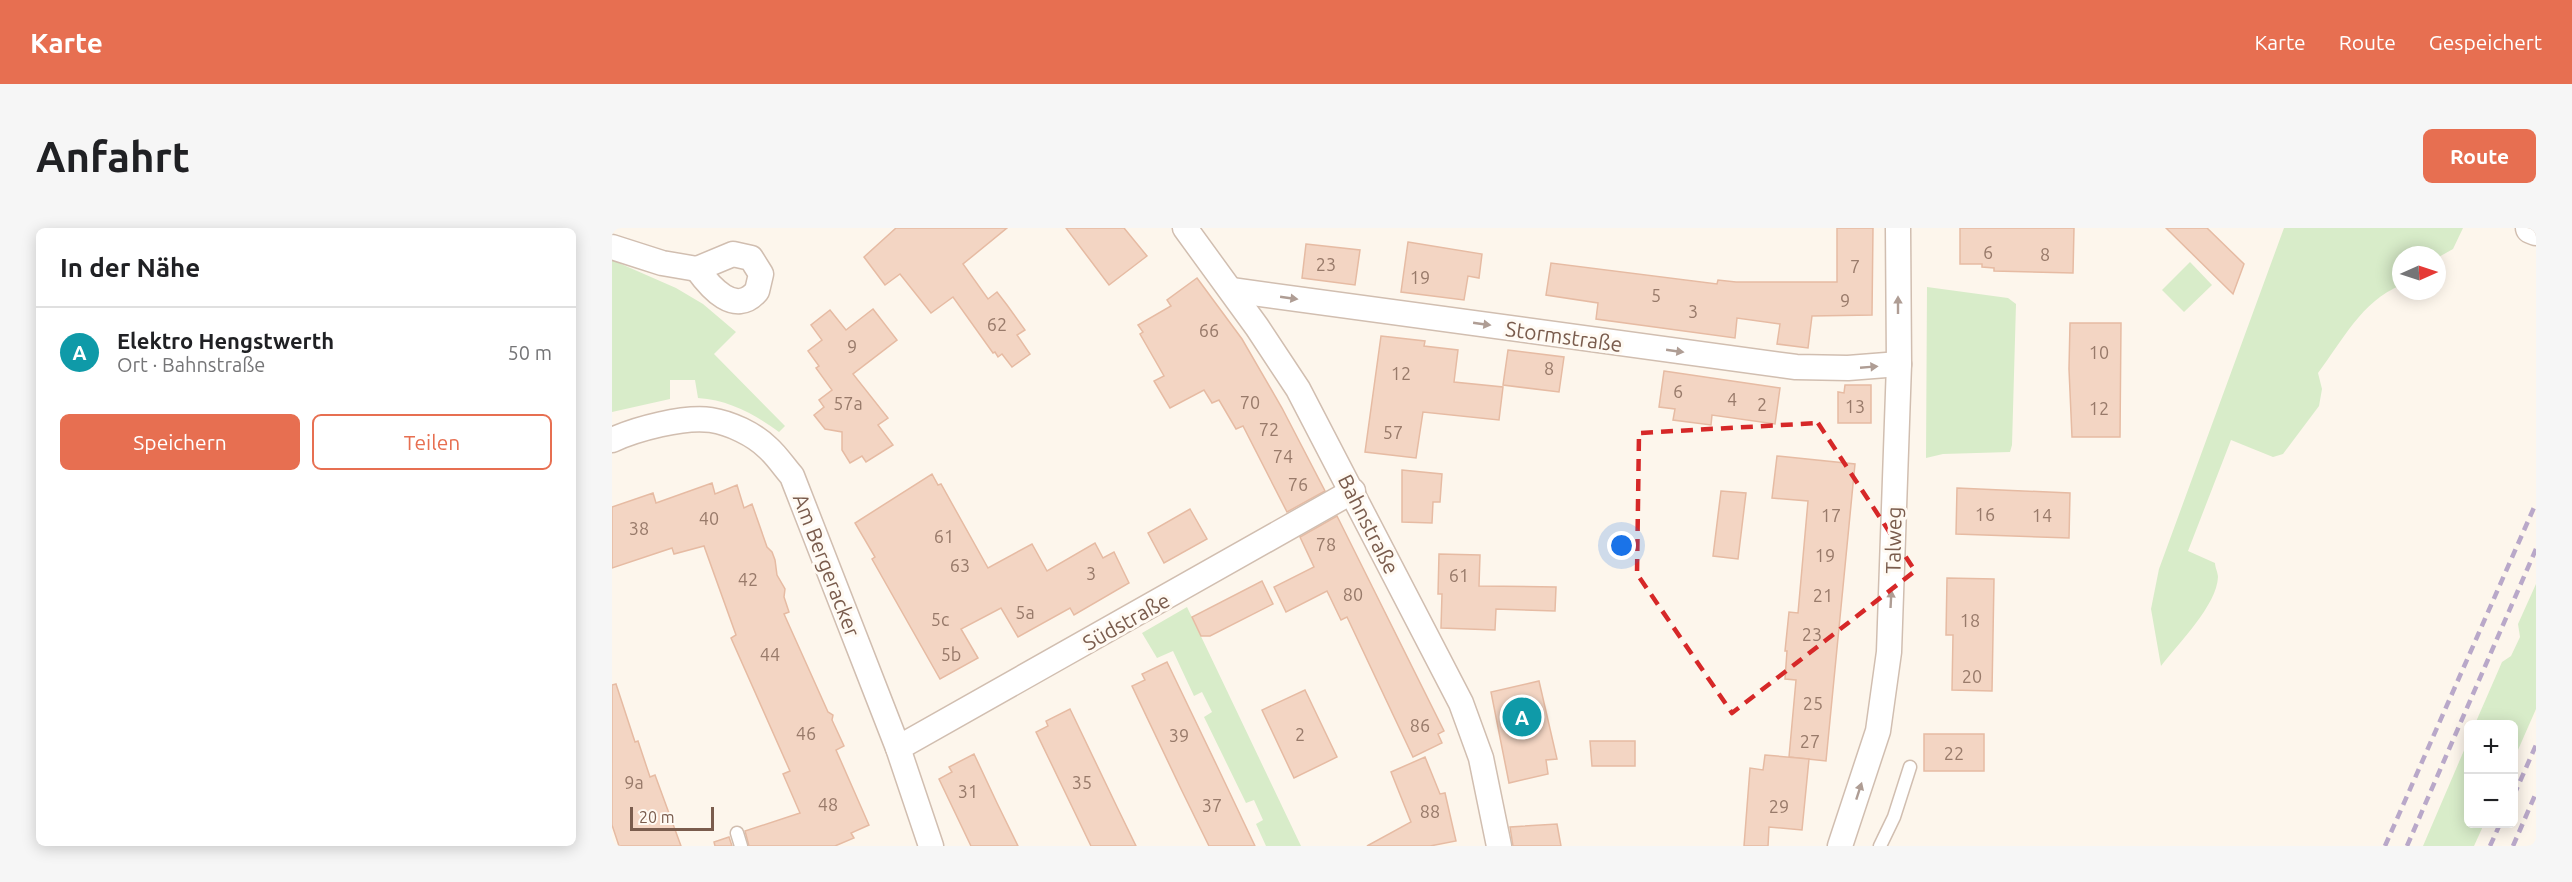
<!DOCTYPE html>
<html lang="de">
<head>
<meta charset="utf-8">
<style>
	:root { --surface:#fff; --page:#f6f6f6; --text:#202124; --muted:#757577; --line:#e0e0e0; --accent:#e76f51 }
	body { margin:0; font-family:Ubuntu,sans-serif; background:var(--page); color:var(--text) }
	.controls { position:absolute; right:18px; bottom:18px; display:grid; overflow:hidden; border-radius:9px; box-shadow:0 3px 15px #0003 }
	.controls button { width:54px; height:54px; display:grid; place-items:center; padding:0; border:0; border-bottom:2px solid var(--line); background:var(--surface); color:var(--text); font:30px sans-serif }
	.compass { position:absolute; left:1780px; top:18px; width:54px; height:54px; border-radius:50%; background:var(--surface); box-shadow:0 3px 15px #0003; rotate:87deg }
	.scale { position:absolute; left:18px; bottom:15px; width:84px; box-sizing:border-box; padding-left:6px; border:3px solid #7a5c4d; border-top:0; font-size:16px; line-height:21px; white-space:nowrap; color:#7a5c4d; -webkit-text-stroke:4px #fffaf3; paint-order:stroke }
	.you { position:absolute; left:1010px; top:318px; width:21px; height:21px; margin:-15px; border:4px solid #fff; border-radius:50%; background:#1a73e8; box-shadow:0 0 0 9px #1a73e833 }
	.badge { display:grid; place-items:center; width:39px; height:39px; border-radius:50%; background:var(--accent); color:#fff; font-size:20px; font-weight:700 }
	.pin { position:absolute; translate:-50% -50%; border:3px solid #fff; box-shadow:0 2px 6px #0006 }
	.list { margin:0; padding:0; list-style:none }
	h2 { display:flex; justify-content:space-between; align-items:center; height:78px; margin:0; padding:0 24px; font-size:26px }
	h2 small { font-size:20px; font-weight:400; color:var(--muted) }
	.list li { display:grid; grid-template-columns:39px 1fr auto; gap:18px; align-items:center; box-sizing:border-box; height:90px; padding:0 24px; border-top:2px solid var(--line) }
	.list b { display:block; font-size:22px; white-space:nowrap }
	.list p { margin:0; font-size:20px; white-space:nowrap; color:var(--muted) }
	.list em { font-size:20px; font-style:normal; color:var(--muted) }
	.actions { display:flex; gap:12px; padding:18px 24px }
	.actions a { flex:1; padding:14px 0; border:2px solid var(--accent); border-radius:9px; text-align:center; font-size:21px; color:var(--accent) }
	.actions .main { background:var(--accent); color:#fff }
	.map { position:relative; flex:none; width:1924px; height:618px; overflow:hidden; border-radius:9px }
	header { display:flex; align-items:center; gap:36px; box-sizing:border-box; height:84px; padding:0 30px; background:var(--accent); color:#fff }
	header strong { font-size:28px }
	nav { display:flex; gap:33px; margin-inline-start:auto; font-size:21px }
	.intro { display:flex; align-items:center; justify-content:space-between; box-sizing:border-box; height:144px; padding:0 36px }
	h1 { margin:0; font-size:42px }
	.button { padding:15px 27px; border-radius:9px; background:var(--accent); color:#fff; font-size:21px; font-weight:700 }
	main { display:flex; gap:36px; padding:0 36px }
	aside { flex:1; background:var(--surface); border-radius:9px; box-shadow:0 3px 15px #0003 }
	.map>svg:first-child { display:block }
</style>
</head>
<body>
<header>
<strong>Karte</strong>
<nav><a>Karte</a><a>Route</a><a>Gespeichert</a></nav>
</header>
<div class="intro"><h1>Anfahrt</h1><a class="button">Route</a></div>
<main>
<aside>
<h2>In der Nähe<small></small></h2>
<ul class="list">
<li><span class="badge" style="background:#0f9aa8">A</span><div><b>Elektro Hengstwerth</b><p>Ort · Bahnstraße</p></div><em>50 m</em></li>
</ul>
<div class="actions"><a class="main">Speichern</a><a>Teilen</a></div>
</aside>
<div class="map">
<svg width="1924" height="618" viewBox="0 0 1924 618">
	<rect width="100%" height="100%" fill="#fdf6ec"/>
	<g fill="#d8ecc9">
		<path d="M1672,0H1851L1841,21L1825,30V27H1789V57C1749,74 1731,112 1706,145L1710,161L1707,178L1671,226L1661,229L1619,212L1576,323L1603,335C1603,339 1606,345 1606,349C1605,377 1566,416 1549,438L1539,381L1547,341Z"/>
		<path d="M0,32L64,60L91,76L124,104L102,126L173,198L167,204C142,186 117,172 86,170L83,152H58V171L0,184Z"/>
		<path d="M1578,34L1600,57L1572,84L1550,62Z"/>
		<path d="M1315,59L1396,70L1404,76L1400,217L1398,224L1331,226L1314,230Z"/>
		<path d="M1924,356V481L1902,531V496H1863L1890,434L1899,428L1908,409L1906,396Z"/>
		<path d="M575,379L689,618H654L644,596L651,592L642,572L634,575L592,489L600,484L590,464L582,468L561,423L545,430L530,405Z"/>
		<path d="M1856,513V596H1872L1862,618H1811Z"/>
	</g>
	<g fill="#f3d5c3" stroke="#e6bba3" stroke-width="1.5">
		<path d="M284,0H395L351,36L376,71L385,64L395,77L413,102L405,107L418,126L400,139L390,126L386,129L383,124L381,125L341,69L319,85L288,46L273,57L252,29Z"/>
		<path d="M454,0H512L535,28L497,57Z"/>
		<path d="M1225,0H1261L1260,87L1200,88L1196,120L1165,116L1168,96L1125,90L1123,110L984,91L986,75L934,67L939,35L1105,56L1106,52L1124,54H1225Z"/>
		<path d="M1348,0H1462L1461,45L1382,43V40L1370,39V36H1348Z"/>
		<path d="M1554,0H1595L1632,36L1621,66Z"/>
		<path d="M796,14L870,26L867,50L856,48L852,72L789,64Z"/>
		<path d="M694,16L748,22L743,57L690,50Z"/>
		<path d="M585,50L630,111L670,180L713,263L675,284L631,198L624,201L607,172L600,175L592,162L558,180L542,153L552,148L528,106L531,104L526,97L559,78L555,72Z"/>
		<path d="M261,81L285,112L241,146L276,190L266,197L281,217L254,234L250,228L238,235L230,222V204L213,201L202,187L212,179L207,172L220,162L204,140L207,138L196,123L210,112L199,97L218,82L234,102Z"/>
		<path d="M1458,95H1509L1508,209H1460L1457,141Z"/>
		<path d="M769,108L813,113L812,118L846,122L842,154L891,159L887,192L811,184L804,230L753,224Z"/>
		<path d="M896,122L952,129L947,164L891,157Z"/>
		<path d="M1052,143L1168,160L1163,196L1100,187L1099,197L1061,192L1063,181L1047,179Z"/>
		<path d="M1233,157H1259V195H1226V164L1232,165Z"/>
		<path d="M1165,228L1243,236L1214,533L1177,529L1184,452L1173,451L1175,423H1173L1177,384L1186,385L1196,273L1160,270Z"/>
		<path d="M790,242L830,246L828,274H821L820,295L790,294Z"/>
		<path d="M320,246L326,257L329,256L376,340L420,316L435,343L483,315L491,330L502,324L517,355L462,387L458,380L406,409L389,380L349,401L366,430L328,451L260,331L263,329L243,295Z"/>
		<path d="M100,255L103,266L125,257L132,280L140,276L155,319L160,324L163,332L165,347L173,361L172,369L177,384L172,386L216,484L221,487L220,492L232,518L224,522L257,597L239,605L242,610L223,618H137L133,603L188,585L171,546L178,543L119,410L124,407L92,318L62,326L60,320L0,340V279L41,265L44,275Z"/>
		<path d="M1345,260L1458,265L1457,310L1344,306Z"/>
		<path d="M1109,263L1134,265L1126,331L1101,328Z"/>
		<path d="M578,281L595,311L552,335L536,305Z"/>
		<path d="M725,288L832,503L826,506L830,515L801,529L735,389L729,392L715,363L674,384L662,359L702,339L688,309Z"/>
		<path d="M827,326L868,327L867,358L944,359L943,383L884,381L883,402L829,400L830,366H826Z"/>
		<path d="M1335,350L1382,351L1380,463L1340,462L1341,407H1334Z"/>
		<path d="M650,353L661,376L598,408H589L580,389Z"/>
		<path d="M555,434L605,538L643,618H597L570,563L520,458L533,452L530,446Z"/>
		<path d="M927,453L945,531L934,532L936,546L897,555L879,464Z"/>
		<path d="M4,456L23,514L26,513L38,549L43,547L69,618H7L0,597V457Z"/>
		<path d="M693,462L725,529L682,550L650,482Z"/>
		<path d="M458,481L505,579L524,618H479L424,504L436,498L434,493Z"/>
		<rect x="1312" y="506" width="60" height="37"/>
		<path d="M978,513H1023V538H980Z"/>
		<path d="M362,526L385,575L406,618H359L327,551L340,544L337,539Z"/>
		<path d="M1153,527L1197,531L1190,602L1157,599L1156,618H1132L1138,540L1151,542Z"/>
		<path d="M813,529L828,566L833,565L844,613L818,618H755L799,594L779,544Z"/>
		<path d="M945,596L949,618H901L898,599Z"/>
		<path d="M117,609L120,618H103L102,614Z"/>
	</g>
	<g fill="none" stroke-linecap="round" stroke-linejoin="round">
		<g stroke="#d1beb0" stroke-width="15">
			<g id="service">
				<path d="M125,605L129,618"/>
				<path d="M1268,618L1282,589L1298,539"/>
			</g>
		</g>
		<g stroke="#d1beb0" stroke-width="27">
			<g id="minor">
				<path d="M573,0L645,99L686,161L849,475L869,530L887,618"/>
				<path d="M0,19L50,35L85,41"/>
				<path d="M121,26L139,30L149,46L145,63C123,89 98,59 85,41Z"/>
				<path d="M619,62L1184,139L1236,140L1287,136"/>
				<path d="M0,212C24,201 72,188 99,192C118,195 142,206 156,220C165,228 172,239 180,248L286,520L319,618"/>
				<path d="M286,520L741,263"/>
				<path d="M1228,618L1266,503L1277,424L1287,136L1286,0"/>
			</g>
		</g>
		<g stroke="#d1beb0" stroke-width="33">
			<path id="tertiary" d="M1919,0L1924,2"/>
		</g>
		<use href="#service" stroke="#fff" stroke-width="12"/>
		<use href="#minor" stroke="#fff" stroke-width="24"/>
		<use href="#tertiary" stroke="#fff" stroke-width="30"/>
		<g stroke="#b9a8c9" stroke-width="4.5" stroke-dasharray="9 6" stroke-linecap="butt">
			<path d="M1902,567L1924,517"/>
			<path d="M1773,618L1924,275"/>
			<path d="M1795,618L1924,321"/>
			<path d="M1878,618L1888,596"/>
			<path d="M1901,618L1924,565"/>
		</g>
	</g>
	<defs><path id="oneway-solid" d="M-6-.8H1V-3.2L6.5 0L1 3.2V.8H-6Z" transform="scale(1.5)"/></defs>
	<g fill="#af9d94">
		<use href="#oneway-solid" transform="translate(677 70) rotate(8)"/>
		<use href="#oneway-solid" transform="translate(1286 77) rotate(-90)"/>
		<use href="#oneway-solid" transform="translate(870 96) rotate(8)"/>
		<use href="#oneway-solid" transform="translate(1063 123) rotate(8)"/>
		<use href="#oneway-solid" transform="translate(1257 139) rotate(-5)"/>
		<use href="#oneway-solid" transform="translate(1279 371) rotate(-87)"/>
		<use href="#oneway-solid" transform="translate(1247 563) rotate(-72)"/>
	</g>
	<path fill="none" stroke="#d62828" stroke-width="4.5" stroke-dasharray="12 8" stroke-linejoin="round" d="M1206,195L1303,343L1120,485L1025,346L1027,205Z"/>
	<g text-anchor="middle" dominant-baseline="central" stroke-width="6" stroke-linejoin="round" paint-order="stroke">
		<g font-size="18" fill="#987a6a">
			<text x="1376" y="24">6</text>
			<text x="1433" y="26">8</text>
			<text x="714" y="36">23</text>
			<text x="1243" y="38">7</text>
			<text x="808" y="49">19</text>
			<text x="1044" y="67">5</text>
			<text x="1233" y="72">9</text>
			<text x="1081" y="83">3</text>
			<text x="385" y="96">62</text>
			<text x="597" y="102">66</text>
			<text x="240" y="118">9</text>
			<text x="1487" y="124">10</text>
			<text x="937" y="140">8</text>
			<text x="789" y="145">12</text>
			<text x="1066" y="163">6</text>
			<text x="1120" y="171">4</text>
			<text x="638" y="174">70</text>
			<text x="236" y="175">57a</text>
			<text x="1150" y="176">2</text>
			<text x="1243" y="178">13</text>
			<text x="1487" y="180">12</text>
			<text x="657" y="201">72</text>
			<text x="781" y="204">57</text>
			<text x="671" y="228">74</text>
			<text x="686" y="256">76</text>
			<text x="1373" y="286">16</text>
			<text x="1219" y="287">17</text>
			<text x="1430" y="287">14</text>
			<text x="97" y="290">40</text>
			<text x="27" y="300">38</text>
			<text x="332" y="308">61</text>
			<text x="714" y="316">78</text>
			<text x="1213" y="327">19</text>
			<text x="348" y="337">63</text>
			<text x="479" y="345">3</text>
			<text x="847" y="347">61</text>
			<text x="136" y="351">42</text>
			<text x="741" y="366">80</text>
			<text x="1211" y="367">21</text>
			<text x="413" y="384">5a</text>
			<text x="328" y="391">5c</text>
			<text x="1358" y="392">18</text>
			<text x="1200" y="406">23</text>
			<text x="158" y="426">44</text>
			<text x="339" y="426">5b</text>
			<text x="1360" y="448">20</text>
			<text x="1201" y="475">25</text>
			<text x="808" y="497">86</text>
			<text x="194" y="505">46</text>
			<text x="688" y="506">2</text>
			<text x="567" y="507">39</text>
			<text x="1198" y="513">27</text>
			<text x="1342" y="525">22</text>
			<text x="22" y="554">9a</text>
			<text x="470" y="554">35</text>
			<text x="356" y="563">31</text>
			<text x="216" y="576">48</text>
			<text x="600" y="577">37</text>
			<text x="1167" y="578">29</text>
			<text x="818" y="583">88</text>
		</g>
		<g font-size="21" fill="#7a5c4d" stroke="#fffaf3">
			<text transform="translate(952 108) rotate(8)">Stormstraße</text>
			<text transform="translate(757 296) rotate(63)">Bahnstraße</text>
			<text transform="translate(1281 312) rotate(-89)">Talweg</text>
			<text transform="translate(215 337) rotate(69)">Am Bergeracker</text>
			<text transform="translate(514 393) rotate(-29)">Südstraße</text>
		</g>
	</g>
</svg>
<div class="controls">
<button>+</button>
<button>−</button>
</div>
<svg class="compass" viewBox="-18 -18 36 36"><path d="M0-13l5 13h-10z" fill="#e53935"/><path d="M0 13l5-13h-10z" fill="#757577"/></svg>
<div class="scale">20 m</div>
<div class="you"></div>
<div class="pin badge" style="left:910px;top:489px;background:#0f9aa8">A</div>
</div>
</main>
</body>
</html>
